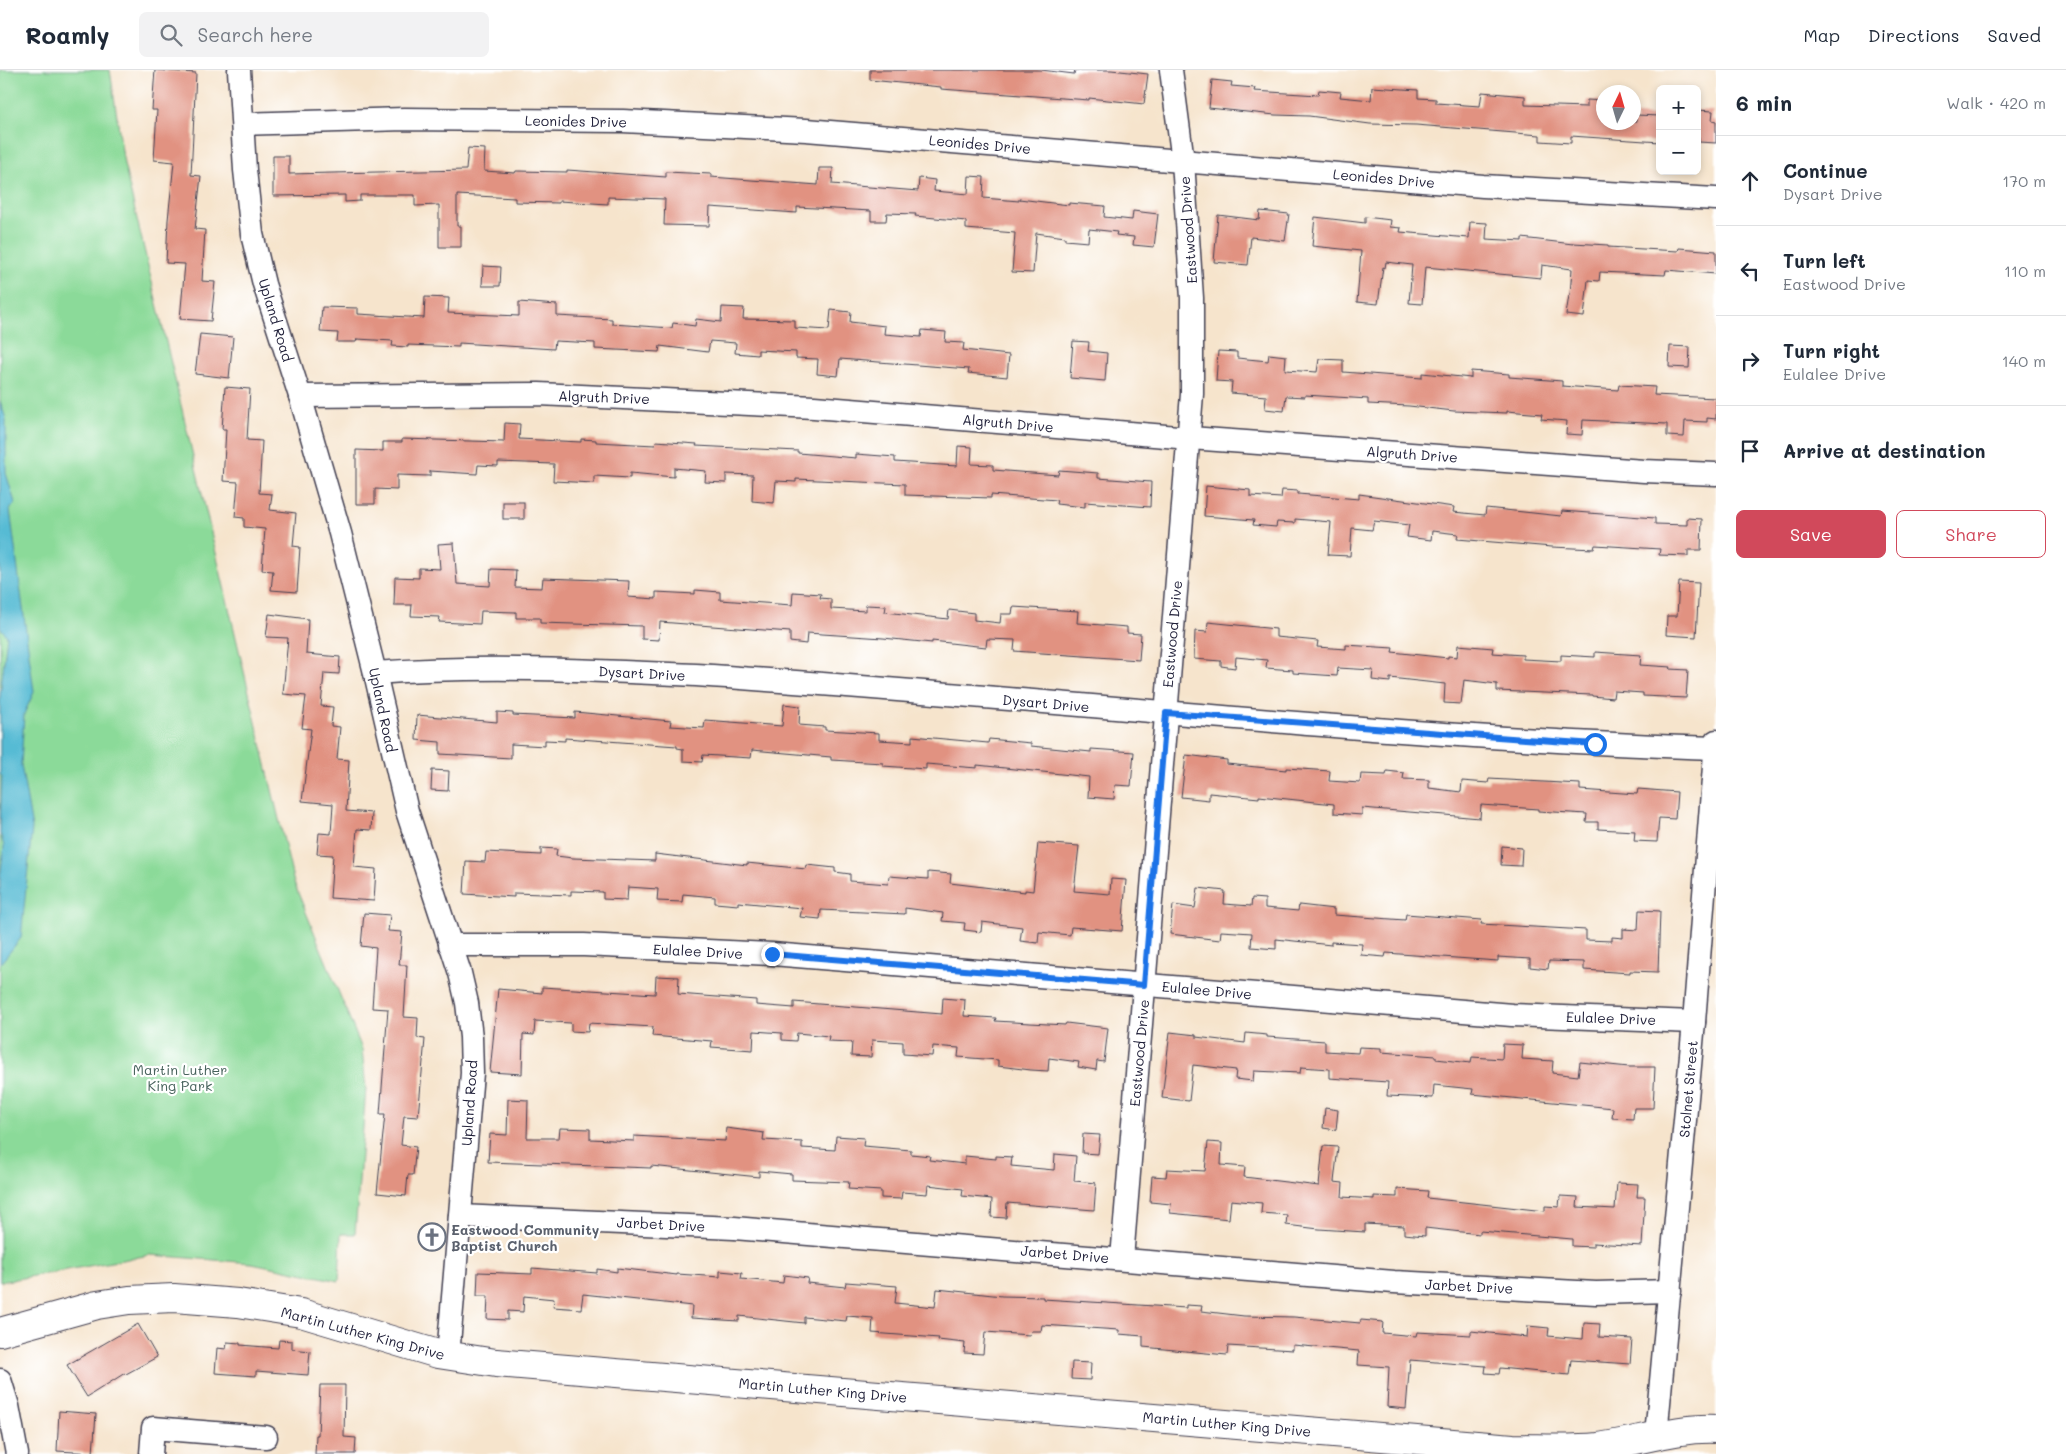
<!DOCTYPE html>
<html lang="en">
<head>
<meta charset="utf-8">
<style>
	:root { --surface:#fff; --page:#f2f2f3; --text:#1f2937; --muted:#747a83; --line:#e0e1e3; --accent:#d1495b }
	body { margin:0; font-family:Mali,sans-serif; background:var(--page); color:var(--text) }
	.controls { position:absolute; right:15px; top:15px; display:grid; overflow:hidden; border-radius:8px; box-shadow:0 2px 8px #0003 }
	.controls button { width:45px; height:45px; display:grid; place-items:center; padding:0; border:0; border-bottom:1px solid var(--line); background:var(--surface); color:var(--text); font:25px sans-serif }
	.compass { position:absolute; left:1596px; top:15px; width:45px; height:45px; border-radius:50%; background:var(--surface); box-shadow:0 2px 8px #0003; rotate:5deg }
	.stop { position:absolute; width:15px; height:15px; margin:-11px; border:4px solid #1a73e8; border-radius:50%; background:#fff }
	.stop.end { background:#1a73e8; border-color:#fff; box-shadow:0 1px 5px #0008 }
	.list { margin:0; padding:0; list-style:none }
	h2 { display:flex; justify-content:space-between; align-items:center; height:65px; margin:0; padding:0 20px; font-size:21px }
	h2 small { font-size:16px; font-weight:400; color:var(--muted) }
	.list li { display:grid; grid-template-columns:32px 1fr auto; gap:15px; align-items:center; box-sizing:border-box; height:90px; padding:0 20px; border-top:1px solid var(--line) }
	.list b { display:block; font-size:19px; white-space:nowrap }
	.list p { margin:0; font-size:16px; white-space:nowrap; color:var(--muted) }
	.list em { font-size:16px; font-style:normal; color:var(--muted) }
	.actions { display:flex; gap:10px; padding:15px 20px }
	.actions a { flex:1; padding:11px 0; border:1px solid var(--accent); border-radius:8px; text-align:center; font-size:18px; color:var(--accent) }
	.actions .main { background:var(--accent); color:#fff }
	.icon { flex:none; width:28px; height:28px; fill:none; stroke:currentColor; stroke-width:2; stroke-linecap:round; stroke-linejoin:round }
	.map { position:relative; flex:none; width:1716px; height:1384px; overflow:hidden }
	header { display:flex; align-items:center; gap:30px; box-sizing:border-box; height:70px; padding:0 25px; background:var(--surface); border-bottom:1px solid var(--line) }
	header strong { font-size:24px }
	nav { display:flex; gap:28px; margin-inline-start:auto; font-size:18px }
	.search { width:350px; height:45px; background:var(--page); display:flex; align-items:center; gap:12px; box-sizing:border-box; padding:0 18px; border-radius:8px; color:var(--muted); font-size:19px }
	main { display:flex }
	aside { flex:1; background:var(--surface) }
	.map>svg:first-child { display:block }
</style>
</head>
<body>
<header>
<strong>Roamly</strong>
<div class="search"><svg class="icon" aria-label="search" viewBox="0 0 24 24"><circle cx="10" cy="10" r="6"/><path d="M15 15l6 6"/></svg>Search here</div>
<nav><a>Map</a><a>Directions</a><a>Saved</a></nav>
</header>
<main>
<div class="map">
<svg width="1716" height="1384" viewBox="0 0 1716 1384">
	<rect width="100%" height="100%" fill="#fff"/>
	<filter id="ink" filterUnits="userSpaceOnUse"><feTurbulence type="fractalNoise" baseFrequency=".02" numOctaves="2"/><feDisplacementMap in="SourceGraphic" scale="10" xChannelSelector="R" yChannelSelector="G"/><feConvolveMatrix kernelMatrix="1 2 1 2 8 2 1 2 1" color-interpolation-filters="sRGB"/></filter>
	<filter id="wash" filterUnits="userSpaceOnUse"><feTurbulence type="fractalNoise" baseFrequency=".0096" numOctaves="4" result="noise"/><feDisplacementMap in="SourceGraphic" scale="20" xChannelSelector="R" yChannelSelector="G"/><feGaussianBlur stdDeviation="1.12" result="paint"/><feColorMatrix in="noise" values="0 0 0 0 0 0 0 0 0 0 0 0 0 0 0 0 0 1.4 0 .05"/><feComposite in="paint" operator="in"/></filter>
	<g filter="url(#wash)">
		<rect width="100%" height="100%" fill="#f6e4cc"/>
		<path fill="#8bda99" stroke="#567e6a" d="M0,0H110L124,94L294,813L362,979L366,1018L355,1164H341L339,1211L252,1193L150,1185L0,1212Z"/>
		<path fill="#56bbd4" stroke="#3c6e88" d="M0,331L6,349V403L15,433L10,440L34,622L24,644L21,695L32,758L21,868L0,894V809L4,776L0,763L2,706L0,704V626L7,566L0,557Z"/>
		<g id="blocks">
			<g fill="#e19281">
				<path d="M155,0L196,3L191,105L201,106L195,159L205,160L202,211L215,212L211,251L180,249L185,194L166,193L168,150L174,92L154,90L157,40H152Z"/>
				<path d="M870,0H1041L1074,4L1075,0H1111L1148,4L1144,34L1089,28V30L941,19V17L870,10Z"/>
				<path d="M1212,10L1232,12L1231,16L1255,18L1254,21L1318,25L1319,20L1341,22L1340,27L1371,30L1372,17L1418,20V28L1436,29V33L1480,36L1482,22L1525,26V35L1587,37V30L1604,31V52H1636V45L1660,46V72L1571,66V73L1540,71V65L1416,55L1370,54L1309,46L1275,45L1209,38Z"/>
				<path d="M1697,40L1713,41L1712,50L1716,51V73L1699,72V67H1697Z"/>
				<path d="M468,78L485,79L484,101L515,103L516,101L567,102V100L666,107V102L711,104V107L818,115L819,98H833L832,114L918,121L919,108L935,110L934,121L968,124L969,106L984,107L983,128L1019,131V129L1069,135V133L1105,136L1104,147L1132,150L1133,141L1158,144L1154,177L1133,175L1134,167L1116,165L1117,162L1089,159L1088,172L1065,170V167L1036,163L1033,203L1012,202L1015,163L966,159V151L915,146L916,144L887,143L886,151H871V141L797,137V143L710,137L709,156L664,155L665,129L608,127V134L559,131V133L515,132V128L457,125V156H461V177H439V135L415,136V125H360V131L345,132V125L273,126V86H289V104L466,100Z"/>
				<path d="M1260,141L1289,144L1285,171L1251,167L1248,195L1214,192L1218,145L1259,150Z"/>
				<path d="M1315,147L1365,153V147L1391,150L1390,157L1401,158L1400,162L1469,168L1470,152L1487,153L1486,169L1522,171V168L1573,174V173L1608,175V177L1678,181L1679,178L1716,181V204L1666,200L1665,205L1600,202L1599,211L1588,210L1584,247L1566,245L1569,225H1570L1572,199L1542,195L1541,208L1425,197L1422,234L1409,233L1412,195L1386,192L1385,198L1383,197L1378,234L1357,232L1361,181L1312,176Z"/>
				<path d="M483,196L501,197L500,216H482Z"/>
				<path d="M425,227L449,228L448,243L519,246V232L557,235V246L612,249V254L672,258L673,253L695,256L696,249L721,252L722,237L744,238L743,249L795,250V258L829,260L831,240L851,242L850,252L885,256L884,264L921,267L922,260L946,262L945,272L964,273L963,280L1009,285L1007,307L968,303L969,299L840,289L838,306L817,304L818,289L796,288V282L758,280V285L735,283L736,273L710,271L708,282L660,276L659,282L595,279V273L555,271L554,279L459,273V277L408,275V277L392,276L393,271L357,269L356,272H337L338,263L320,262L322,237L358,238V244L424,248Z"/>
				<path d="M200,264L233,267L229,308L195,304Z"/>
				<path d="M1073,271L1089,272L1088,281L1107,283L1105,311L1070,308Z"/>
				<path d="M1670,276L1690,277L1689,298L1669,297Z"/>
				<path d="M1218,281L1237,282V288L1268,291L1269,284L1286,286L1285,300L1317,302L1319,289L1343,290V302L1422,308V303L1471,308V301L1509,304V307L1562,311V316L1618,320L1619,315L1655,317L1654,325L1716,328V349L1707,348V352L1685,351L1684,367L1667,366V354L1583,350L1582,365L1566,364L1567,351L1541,349L1542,344L1507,341V343L1454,341L1409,336L1368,334V329L1305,325V327L1286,326L1284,341L1265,339L1266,326L1231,323L1232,312L1216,311Z"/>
				<path d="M225,317L250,319L247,370L262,371L259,423L272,424L270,440L296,443L293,476L300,477L297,522L271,520L273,501L262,500L265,459L244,457V448L235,447L238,412L223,411L226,359H222Z"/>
				<path d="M505,353L520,354L519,369L581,372V369L596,370V372L655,375L656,371L697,374L696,376L798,381V383L856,388V384L895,387V392L957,396L958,376L972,377L971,394L993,395V400L1058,405L1059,400L1098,403V408L1151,412L1150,437L1085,432V437L1056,434L1057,430L991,425V428L905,425V414L796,409V412L776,411L774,433L752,431L753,405L726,404V413L705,412L706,401L674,398V407L630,403V408L594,406V413L553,411L554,394L498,392V396L478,395L477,404L430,401V406L397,405V420L375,419V434H356V380L383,381V372H402V369L504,372Z"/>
				<path d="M1206,416L1250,420V426L1281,428L1282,420L1298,421V424L1359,429V424L1454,437L1453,442L1485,445L1486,438L1561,446L1562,441L1655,448V454L1687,455V448L1702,449L1701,480H1688V486L1659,485L1660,479L1595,475L1594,479L1552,477L1457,469L1458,464L1432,461L1431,470L1407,467L1409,455L1374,451L1372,460L1352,458L1350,486L1328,485L1331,452L1295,449V453L1277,452L1276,457L1253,455L1254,450L1204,446Z"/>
				<rect x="503" y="432" width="21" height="17"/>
				<path d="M454,473L457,514L490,516L491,499L516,500L515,517L542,518L543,508L629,511L628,527L656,529V522L695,524V520L720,522V530L792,535L793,522L821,524L820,528L831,529V539L866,541V535L886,536L885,542L948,549L949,540L974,543V550L1000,553L1001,544H1012L1013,537L1078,541L1077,553L1127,557V563L1141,564L1139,590L1014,581L1015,570L987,569L986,577L932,571V573L883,568L807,563L806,574L790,572V562L660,552L659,570L642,569V556L540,553V548H516V542L481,541L480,554L439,552L440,547L411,546L412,535H394L395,507L419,508V498L440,499L438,474Z"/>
				<path d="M1679,512L1699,513L1696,567L1666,565L1667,546H1677Z"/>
				<path d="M269,544L308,549L306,584L340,587L339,604L324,603L321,636L333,637L331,656L340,657L337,689L349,690L346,741L372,743L371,760L357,759L354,797L376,799L374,831L330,828L333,785L317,784L319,763L331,764L333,734L302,731L311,659L302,658L306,626L283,624L288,568L266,567Z"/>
				<path d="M1208,552L1276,559V567L1318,571L1317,577L1346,579V575L1393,578L1392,582L1448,588V586L1457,587L1458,575L1493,578L1492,583L1523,585V589L1561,591V585L1595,587V582L1641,585L1640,595L1671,597L1670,599L1688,600L1686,628L1643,626V623L1614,621L1613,628L1592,626V625L1497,621V614L1464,610L1461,634L1444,633L1445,614L1390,608V612L1372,610L1373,600L1338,598L1337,606L1293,603V600L1266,598L1267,590L1236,587L1235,598L1221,596V591L1194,589L1195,561L1207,562Z"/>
				<path d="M784,634L800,636L799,655L825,657V660L879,663V670L912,672V666L988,673L989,669L1031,673V676L1091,682V679L1134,682L1131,716L1115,715L1114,729L1088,727L1089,707L977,695V698L926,694V699L883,696V693L831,690V687L752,680L751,688L703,685L702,692L683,691V679L677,678V676L565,668V671L545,670V676L511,674V688L440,684V672L416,670L417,645L497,652V642L513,643V645L575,648V642L671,651L670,656L704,658L705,650L782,656Z"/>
				<path d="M1186,685L1227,690V694L1286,700V698L1330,701L1329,711L1360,713L1361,704L1386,705L1387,701L1404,703L1403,709L1429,710V718L1461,722L1462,711L1488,713L1489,709L1580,714V720L1637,724L1638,719L1677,722L1675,749L1659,748L1657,772L1634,771L1635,761L1598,759V752H1586L1587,744L1538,741V739L1481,735L1480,748L1362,738V745L1334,743V734L1259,726V728L1209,723V730L1181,727Z"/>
				<path d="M432,700L449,701L448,721L431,720Z"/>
				<path d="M1038,773L1079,776L1074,821L1110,824L1111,809L1126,810L1122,861L1071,857L1070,865L1039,862L1038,873L1020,871L1022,857L982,852L981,862L964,860L965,853L942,851L943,843L905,838V844L821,840L820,849L800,847L802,838L738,832V835L715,833V827L683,824L682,832L657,831L658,819L628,817L627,830L603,829V822L571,821V825L514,823V827L464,824L466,791L485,792L486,782L541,785V778L557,779L556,786L573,788L655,791V784L747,795V793L806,799L807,795L835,798V802L850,804V811L888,814L889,806L928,809V802L951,804L950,813L1025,822V820L1033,821Z"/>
				<path d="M1502,776L1522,778L1521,796L1501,795Z"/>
				<path d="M1198,818L1225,821L1224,834L1251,836L1252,828L1265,829V838L1298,841L1299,835L1334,839V845L1405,850L1406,844L1482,850L1481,854L1586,860V870L1612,871V867L1623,868V859L1638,860L1639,840L1660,841L1658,902L1630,901V903L1584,900V892L1549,891L1548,899L1530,897V889L1498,887V891L1386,883L1385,887L1361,885L1362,874L1331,872V875L1276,869V879L1251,877L1252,863L1221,861L1220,870L1170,864L1173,835L1195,838Z"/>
				<path d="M364,843L390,845L388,861L402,862L399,895H407L404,947L418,948L417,968L425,969L418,1047L404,1046L401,1075L416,1077L413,1105H408L406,1126L377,1123L385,1044H380L388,939L372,938L376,878L361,876Z"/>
				<path d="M656,906L679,907L678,924L756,930V935L794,938V932L942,944L943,928L965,930L964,946L996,948L995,951L1065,955L1066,953L1108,958L1104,992L1097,991L1096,1000L1078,997L1079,992L1049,988L1048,1001L1031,1000L998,996V990L958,987L959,978L933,976L932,986L903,984V972L872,970L871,987L851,986L852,972L828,971L829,966L797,963L796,971L782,970V963L754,961L753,980L711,977L712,971L652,966L653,957L589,953L588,962L571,961V953L535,951L534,965L523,964L522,1004L490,1002L498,919L542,923V917L655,924Z"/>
				<path d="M1170,962L1196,965V967L1245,973L1246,963L1267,965V967L1325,971V981L1358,983L1359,977L1381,978V982L1436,986V989L1471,993L1472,987L1502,989L1503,974L1523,975L1522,989L1553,991L1552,1003L1578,1006L1580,992L1629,997H1655L1653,1038H1634L1633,1049L1612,1048L1613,1038L1472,1024L1473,1019L1434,1015L1433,1028L1387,1026L1388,1012L1329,1008V999L1301,997L1300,1003L1254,1001L1253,1011L1235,1009L1236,1000L1193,995L1189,1031L1162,1028Z"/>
				<path d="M508,1029L528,1030L527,1068H559L560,1058L590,1059V1069L634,1071V1066L725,1071L726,1058L764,1063L763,1070L802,1072V1078L835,1080L836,1066L864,1068L863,1076L911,1080V1084L930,1086L929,1090L965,1094V1086L996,1089V1086L1012,1087L1011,1096L1054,1100L1055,1084L1076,1086L1074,1111L1096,1113L1094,1140L1007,1133L1006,1148L991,1147L992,1129L962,1126L963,1119L928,1115L927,1124L902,1122L901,1129L881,1128V1121L848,1119L849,1112L792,1110V1104L759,1101V1107L651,1096V1098L488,1092L490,1064L507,1065Z"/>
				<path d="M1325,1038L1338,1040L1336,1060L1323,1058Z"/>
				<path d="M1083,1064L1100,1065L1098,1084L1082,1083Z"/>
				<path d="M1208,1072L1222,1073L1221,1095L1245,1097L1244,1107L1319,1116L1323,1076L1338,1077L1334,1112L1343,1113L1342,1127L1374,1129V1126L1397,1127V1119L1428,1121L1427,1128L1545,1141V1136L1559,1137L1560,1126L1578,1127L1577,1137L1615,1139L1617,1113L1638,1114L1637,1127H1645L1642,1176L1593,1173V1177L1572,1176V1169L1480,1161V1164L1425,1158V1166L1404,1164V1156L1365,1154V1162L1319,1159L1286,1155L1287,1145L1261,1143L1262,1133L1231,1130L1229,1149L1170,1143L1171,1134L1150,1132L1152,1106L1166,1107L1167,1099L1205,1101Z"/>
				<path d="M532,1198L597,1203V1199L617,1202V1198L677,1205V1204L720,1207V1201L742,1203L741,1209L783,1213L784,1205L808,1208L807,1213L845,1217L846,1212L897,1216L895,1233L935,1237L937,1219L1002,1226L1043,1227V1229L1186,1238V1235L1202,1236L1201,1241L1244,1246L1294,1247L1360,1253L1361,1250L1383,1252L1382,1263L1416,1266L1417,1262L1471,1265V1261L1527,1267L1528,1256L1549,1258L1548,1266L1583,1269L1584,1253L1600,1254L1599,1267L1632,1269L1630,1294L1571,1290L1569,1305L1500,1298L1499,1304L1485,1303L1486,1296L1410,1290L1406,1339L1387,1337L1389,1297L1358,1295L1359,1281L1293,1275V1280L1228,1276L1227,1285L1143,1277V1266L1119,1264V1260L1042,1255L1041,1261H1031L1030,1265L985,1262L983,1284L964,1283L965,1273L938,1270L939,1268L872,1263L873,1248L847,1246L846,1251L804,1247V1253L739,1246V1251L691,1248L692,1236L583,1224L581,1239L553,1237L554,1229L524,1226L523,1242L508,1241V1250L487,1249L488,1226H477L478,1202L532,1204Z"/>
				<path d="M138,1254L157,1287L126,1304L125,1303L87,1327L67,1295Z"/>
				<path d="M279,1270L292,1271V1279L310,1281L308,1305L256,1301V1306L215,1303L217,1278L226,1279L227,1272L240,1273V1275L278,1278Z"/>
				<path d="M1072,1292L1091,1293L1090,1310L1071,1309Z"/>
				<path d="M320,1315H345L344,1367L356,1368L355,1384H315L316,1365H318Z"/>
				<path d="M59,1341L96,1344L93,1383L57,1381Z"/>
			</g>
		</g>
	</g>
	<g filter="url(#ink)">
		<use href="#blocks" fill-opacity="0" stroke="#423f51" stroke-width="1"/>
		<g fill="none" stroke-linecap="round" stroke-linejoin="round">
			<g stroke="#423f51" stroke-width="25">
				<g id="minor">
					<path d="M239,0L245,100L252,164L264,214L300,326L340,463L375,603L407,741L460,903L467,933L471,967L472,1003L448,1286"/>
					<path d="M243,54L404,49L623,51L806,60L1483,116L1716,129"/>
					<path d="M300,326L539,324L814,337L1190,368L1644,401L1716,404"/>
					<path d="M375,603C482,595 590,600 696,605C1036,627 1375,667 1716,678"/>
					<path d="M450,875H584L772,884L1512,945L1694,952"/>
					<path d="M460,1146L734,1158L1394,1212L1596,1223L1670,1221"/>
					<path d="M1122,1189L1192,324V228L1183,91L1171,0"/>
					<path d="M0,1310L8,1336L17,1384"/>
					<path d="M1656,1366L1694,952L1716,671"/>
					<path d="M151,1384L153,1358L266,1367"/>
				</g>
			</g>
			<g stroke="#423f51" stroke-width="30">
				<path id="major" d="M0,1262L97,1235L129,1230L174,1228L238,1233L301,1243L438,1284L496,1293L1513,1378C1541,1378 1569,1380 1598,1377C1637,1372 1676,1357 1716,1359"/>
			</g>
			<use href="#minor" stroke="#fff" stroke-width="22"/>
			<use href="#major" stroke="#fff" stroke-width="28"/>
		</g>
	</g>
	<g fill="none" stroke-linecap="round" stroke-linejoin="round" filter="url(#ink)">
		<path stroke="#1a73e8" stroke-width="6" d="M772,884L1144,915L1166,643L1595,674"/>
	</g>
	<defs>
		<g id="church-ring" transform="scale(1.4375)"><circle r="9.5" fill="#fff" stroke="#6b7280" stroke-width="1.5"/><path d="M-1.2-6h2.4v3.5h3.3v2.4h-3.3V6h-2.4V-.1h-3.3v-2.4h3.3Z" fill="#6b7280"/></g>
	</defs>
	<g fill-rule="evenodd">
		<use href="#church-ring" x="432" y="1167"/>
	</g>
	<g text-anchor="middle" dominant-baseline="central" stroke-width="4.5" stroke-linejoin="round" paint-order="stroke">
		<g font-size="14" fill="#22223b" stroke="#fff">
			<text transform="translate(576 51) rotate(1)">Leonides Drive</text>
			<text transform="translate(980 74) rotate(5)">Leonides Drive</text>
			<text transform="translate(1384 108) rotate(5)">Leonides Drive</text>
			<text transform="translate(1188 160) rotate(-94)">Eastwood Drive</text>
			<text transform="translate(276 250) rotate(73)">Upland Road</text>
			<text transform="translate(604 327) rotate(2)">Algruth Drive</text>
			<text transform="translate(1008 353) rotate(5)">Algruth Drive</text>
			<text transform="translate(1412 384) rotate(4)">Algruth Drive</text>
			<text transform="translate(1172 564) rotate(-85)">Eastwood Drive</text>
			<text transform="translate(642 603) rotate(3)">Dysart Drive</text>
			<text transform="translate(1046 633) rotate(5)">Dysart Drive</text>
			<text transform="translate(383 640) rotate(78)">Upland Road</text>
			<text transform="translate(698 881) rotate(3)">Eulalee Drive</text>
			<text transform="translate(1207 920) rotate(5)">Eulalee Drive</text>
			<text transform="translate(1611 948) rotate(2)">Eulalee Drive</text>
			<text transform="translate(1139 983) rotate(-85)">Eastwood Drive</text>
			<text transform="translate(1688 1019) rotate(-85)">Stolnet Street</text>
			<text transform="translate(469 1033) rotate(-86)">Upland Road</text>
			<text transform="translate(661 1154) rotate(3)">Jarbet Drive</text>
			<text transform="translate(1065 1184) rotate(5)">Jarbet Drive</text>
			<text transform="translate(1469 1216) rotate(3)">Jarbet Drive</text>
			<text transform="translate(363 1263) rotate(15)">Martin Luther King Drive</text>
			<text transform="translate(823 1320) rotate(5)">Martin Luther King Drive</text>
			<text transform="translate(1227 1354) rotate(5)">Martin Luther King Drive</text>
		</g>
		<g font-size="14" fill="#47625c" stroke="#fff">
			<text x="180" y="999">Martin Luther<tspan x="180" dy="16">King Park</tspan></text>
		</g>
		<g font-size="14" font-weight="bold" fill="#5b616d" stroke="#fff" text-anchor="start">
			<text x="451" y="1159">Eastwood Community<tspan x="451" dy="16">Baptist Church</tspan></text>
		</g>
	</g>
</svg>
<div class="controls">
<button>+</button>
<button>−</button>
</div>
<svg class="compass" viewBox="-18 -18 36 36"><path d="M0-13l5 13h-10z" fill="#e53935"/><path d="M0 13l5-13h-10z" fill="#747a83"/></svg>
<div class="stop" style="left:1595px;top:674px"></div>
<div class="stop end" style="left:772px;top:884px"></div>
</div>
<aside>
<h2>6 min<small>Walk · 420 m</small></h2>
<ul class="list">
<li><svg class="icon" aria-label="ahead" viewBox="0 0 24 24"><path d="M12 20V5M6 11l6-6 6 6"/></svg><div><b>Continue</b><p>Dysart Drive</p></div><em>170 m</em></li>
<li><svg class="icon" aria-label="left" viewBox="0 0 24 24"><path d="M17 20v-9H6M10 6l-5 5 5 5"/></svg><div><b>Turn left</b><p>Eastwood Drive</p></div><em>110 m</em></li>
<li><svg class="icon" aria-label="right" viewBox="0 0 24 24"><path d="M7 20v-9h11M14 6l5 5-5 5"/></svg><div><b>Turn right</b><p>Eulalee Drive</p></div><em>140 m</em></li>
<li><svg class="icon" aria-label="arrive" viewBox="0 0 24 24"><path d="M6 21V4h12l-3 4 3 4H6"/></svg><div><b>Arrive at destination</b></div></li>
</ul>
<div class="actions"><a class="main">Save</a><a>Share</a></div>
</aside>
</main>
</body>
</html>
